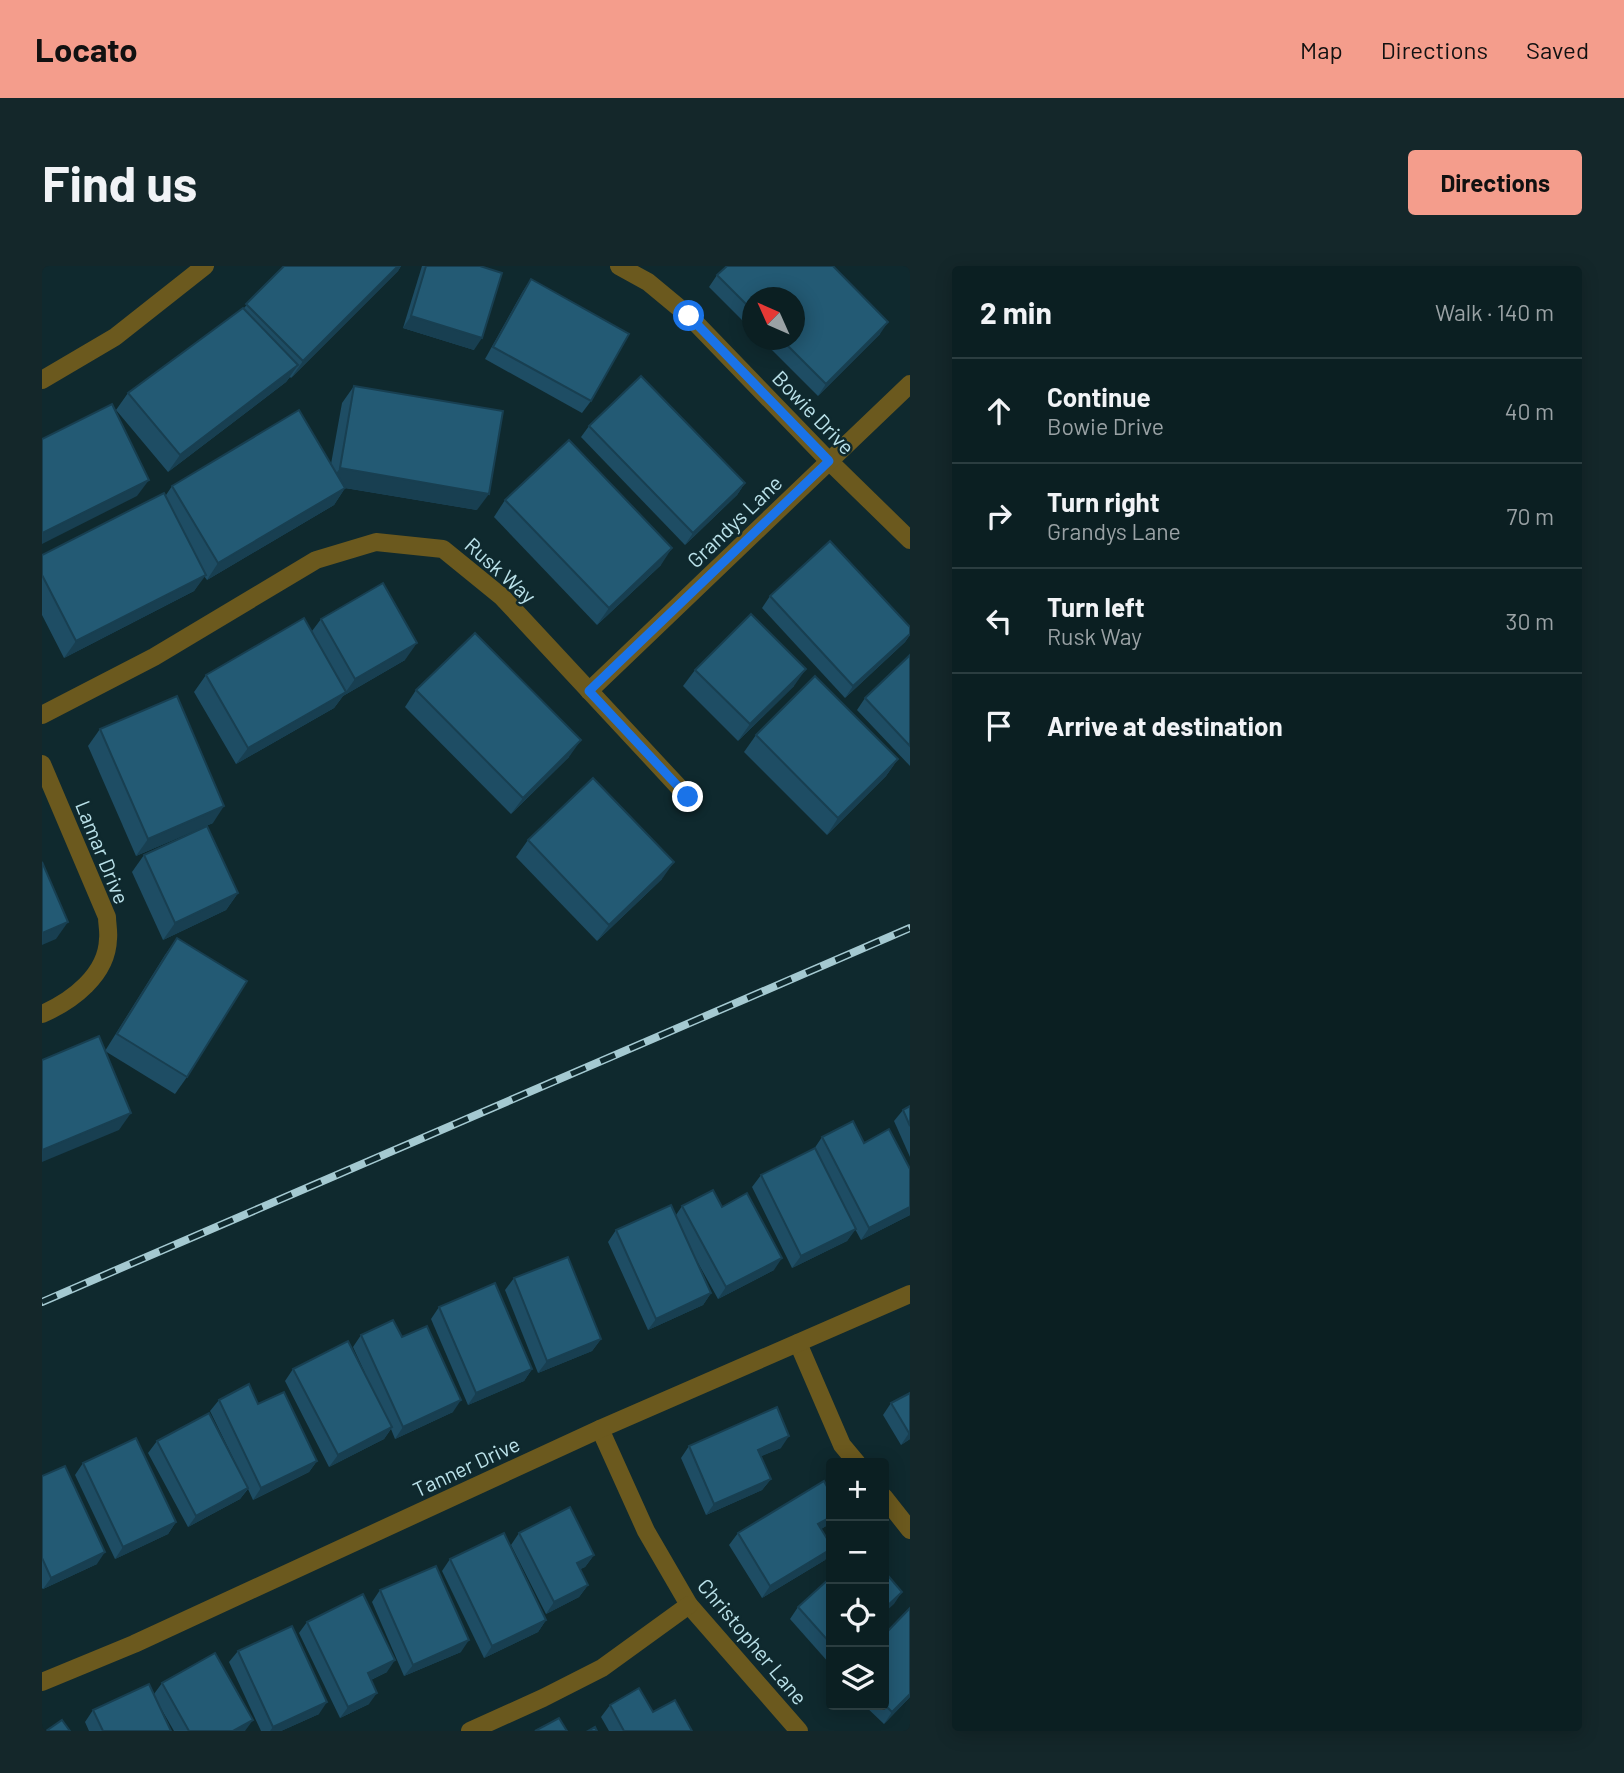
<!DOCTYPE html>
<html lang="en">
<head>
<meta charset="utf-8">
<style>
	:root { --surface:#0b1f22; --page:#14272a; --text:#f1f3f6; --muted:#9aa2a5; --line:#2b3d40; --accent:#f49d8c }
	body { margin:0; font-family:Barlow,sans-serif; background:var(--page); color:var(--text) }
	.controls { position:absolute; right:21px; bottom:21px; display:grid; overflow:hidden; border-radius:7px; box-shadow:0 4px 18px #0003 }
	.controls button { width:63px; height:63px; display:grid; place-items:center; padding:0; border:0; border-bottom:2px solid var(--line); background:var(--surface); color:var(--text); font:35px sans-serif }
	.compass { position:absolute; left:700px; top:21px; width:63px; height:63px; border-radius:50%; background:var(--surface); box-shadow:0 4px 18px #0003; rotate:315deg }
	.stop { position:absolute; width:21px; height:21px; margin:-16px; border:5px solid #1a73e8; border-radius:50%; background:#fff }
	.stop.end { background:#1a73e8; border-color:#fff; box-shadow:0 2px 7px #0008 }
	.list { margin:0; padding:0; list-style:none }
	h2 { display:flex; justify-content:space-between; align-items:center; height:91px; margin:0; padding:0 28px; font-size:30px }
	h2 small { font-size:23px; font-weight:400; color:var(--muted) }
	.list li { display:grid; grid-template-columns:46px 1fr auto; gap:21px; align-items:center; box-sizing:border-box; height:105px; padding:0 28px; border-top:2px solid var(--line) }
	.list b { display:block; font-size:26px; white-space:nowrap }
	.list p { margin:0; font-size:23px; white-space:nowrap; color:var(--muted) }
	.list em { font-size:23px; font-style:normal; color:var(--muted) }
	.icon { flex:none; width:38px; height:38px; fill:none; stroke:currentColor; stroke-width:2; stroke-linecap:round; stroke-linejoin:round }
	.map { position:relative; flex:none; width:868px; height:1465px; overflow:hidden; border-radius:7px }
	header { display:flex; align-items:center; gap:42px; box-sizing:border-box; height:98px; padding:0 35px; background:var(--accent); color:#111 }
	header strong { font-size:33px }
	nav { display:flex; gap:38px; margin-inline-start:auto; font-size:24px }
	.intro { display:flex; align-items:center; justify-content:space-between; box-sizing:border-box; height:168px; padding:0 42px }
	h1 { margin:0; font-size:49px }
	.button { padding:18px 32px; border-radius:7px; background:var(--accent); color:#111; font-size:24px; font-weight:700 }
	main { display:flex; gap:42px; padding:0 42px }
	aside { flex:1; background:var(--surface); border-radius:7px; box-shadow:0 4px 18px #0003 }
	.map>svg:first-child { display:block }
</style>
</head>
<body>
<header>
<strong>Locato</strong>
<nav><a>Map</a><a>Directions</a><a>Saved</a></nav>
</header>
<div class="intro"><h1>Find us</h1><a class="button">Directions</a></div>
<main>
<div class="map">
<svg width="868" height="1465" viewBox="0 0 868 1465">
	<rect width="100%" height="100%" fill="#0f292e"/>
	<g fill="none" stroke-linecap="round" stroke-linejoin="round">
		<g stroke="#6b591e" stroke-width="18">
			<path d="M577,0L606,16L647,50L787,195L868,274"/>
			<path d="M0,114L73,71L163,0"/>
			<path d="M547,425L868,118"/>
			<path d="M0,449L112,391L274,294L334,276L401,283L460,331L646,531"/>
			<path d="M0,498L65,651C65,658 67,666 66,673C65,709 30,735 0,748"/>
			<path d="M756,1077L800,1179L815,1197"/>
			<path d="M558,1163L604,1265L647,1339L757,1465"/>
			<path d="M842,1231L868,1264"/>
			<path d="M0,1416L92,1378L558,1163L868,1028"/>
			<path d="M428,1465L501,1432L560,1402L647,1339"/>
		</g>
		<g stroke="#a4c9d1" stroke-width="8">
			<path id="rail" d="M0,1036L868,662"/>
		</g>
		<use href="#rail" stroke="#0f292e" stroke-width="5" stroke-dasharray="16" stroke-linecap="butt"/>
	</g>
	<g fill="#1e4d64">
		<path d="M242,0H359L356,5L249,112L248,111L244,116L126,206L74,144L86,127L201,43Z"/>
		<path d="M380,0H438L432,84L361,62Z"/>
		<path d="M675,9L838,68L776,130L720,74H752L710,32V64L667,21Z"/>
		<path d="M489,13L549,135L540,147L443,93L481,25Z"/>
		<path d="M312,120L435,244L303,222L292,239L165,314L162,310L152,325L22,392L0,349V289L124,229L130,220L289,198L300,137Z"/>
		<path d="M547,160L703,217L695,229L643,279L539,171Z"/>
		<path d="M463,234L619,299L555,359L452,251Z"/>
		<path d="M728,330L868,368V369L863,376L803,432L720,342Z"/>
		<path d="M279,353L363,394L301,430L292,442L194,498L152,426L164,409L270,365Z"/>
		<path d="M868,389V500L815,444L823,432Z"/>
		<path d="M653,404L752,420L696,475L641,420Z"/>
		<path d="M374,424L527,491L469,548L363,441Z"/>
		<path d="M58,463L171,557L94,590L46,480Z"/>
		<path d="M714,469L856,493L844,510L785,569L702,486Z"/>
		<path d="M486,574L620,613L555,675L474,591Z"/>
		<path d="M102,589L196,627L184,644L121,674L90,606Z"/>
		<path d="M135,672L145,811L133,828L63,785L123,689Z"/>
		<path d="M868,840V891L852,855L861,844Z"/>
		<path d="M780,871L822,877L868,949L819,974L813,963L805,975L750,1002L710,921L719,909L772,883Z"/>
		<path d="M640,940L680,941L732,1004L676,1033L650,986L669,1027L661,1039L606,1064L566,976L574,964L634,949Z"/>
		<path d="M472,1012L559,1073L550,1085L496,1107L463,1024Z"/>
		<path d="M397,1041L490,1103L482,1115L426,1139L389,1053Z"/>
		<path d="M319,1069L360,1071L411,1146L353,1173L349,1163L342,1173L287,1201L243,1115L251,1103L323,1107L311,1081Z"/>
		<path d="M868,1127V1173L859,1179L841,1149L849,1137Z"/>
		<path d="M177,1134L216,1138L275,1195L267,1206L211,1234L206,1223L198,1233L146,1261L106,1187L115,1175L194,1198L168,1145Z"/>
		<path d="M647,1180L739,1182L719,1190L729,1213L720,1224L664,1249L639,1192Z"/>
		<path d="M41,1197L134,1256L126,1268L73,1293L33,1209Z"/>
		<path d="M0,1210L55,1298L1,1323L0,1322Z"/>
		<path d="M789,1257L779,1263L789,1279V1285L783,1294L720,1332L687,1279L696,1267Z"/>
		<path d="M477,1267L552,1289L543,1301L538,1303L546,1319L537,1331L504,1348L469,1279Z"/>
		<path d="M408,1293L504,1354L496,1366L442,1392L400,1305Z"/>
		<path d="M789,1311V1395L787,1397L748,1353L756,1341Z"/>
		<path d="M338,1324L419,1386L362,1410L330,1336Z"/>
		<path d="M265,1356L345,1406L329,1414L327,1438L298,1452L257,1367Z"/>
		<path d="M196,1385L277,1448L239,1465H219L187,1396Z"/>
		<path d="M120,1417L203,1465H132L113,1432L129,1465H47L43,1456L51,1444L112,1428Z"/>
		<path d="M868,1431L842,1458L822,1439H842Z"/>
		<path d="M568,1439L611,1446L650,1465H567L559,1451Z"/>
	</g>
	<g fill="#183f51">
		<path d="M356,0H359L356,5L249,112L261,95Z"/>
		<path d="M369,50L440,72L432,84L361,62Z"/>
		<path d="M846,56L838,68L776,130L784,118Z"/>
		<path d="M256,99L244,116L126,206L138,189Z"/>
		<path d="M298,202L447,228L435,244L303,222L292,239L165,314L176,297L286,219Z"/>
		<path d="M107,214L95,230L0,278V267Z"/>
		<path d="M703,217L695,229L643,279L651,267Z"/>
		<path d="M630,282L619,299L555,359L567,342Z"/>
		<path d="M164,309L152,325L22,392L34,375Z"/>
		<path d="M868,368L863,376L803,432L811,420Z"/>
		<path d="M375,377L363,394L301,430L313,413Z"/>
		<path d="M764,403L752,420L696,475L708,458Z"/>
		<path d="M304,426L292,442L194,498L206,482Z"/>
		<path d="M539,474L527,491L469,548L481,532Z"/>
		<path d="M856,493L844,510L785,569L796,552Z"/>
		<path d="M182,540L171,557L94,590L106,573Z"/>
		<path d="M632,596L620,613L555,675L567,659Z"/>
		<path d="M196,627L184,644L121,674L133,657Z"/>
		<path d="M26,656L14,673L0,679V667Z"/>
		<path d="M89,847L77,864L0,896V884Z"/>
		<path d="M868,941V949L819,974L827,962Z"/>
		<path d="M814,963L805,975L750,1002L759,990Z"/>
		<path d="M740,992L732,1004L676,1033L684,1021Z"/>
		<path d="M669,1027L661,1039L606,1064L614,1053Z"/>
		<path d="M559,1073L550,1085L496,1107L505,1095Z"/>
		<path d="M490,1103L482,1115L426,1139L434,1127Z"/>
		<path d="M419,1134L411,1146L353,1173L361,1161Z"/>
		<path d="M350,1161L342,1173L287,1201L296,1189Z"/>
		<path d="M867,1167H868V1173L859,1179Z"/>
		<path d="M747,1170L739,1182L708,1195L716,1184Z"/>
		<path d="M275,1195L267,1206L211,1234L219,1222Z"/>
		<path d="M729,1213L720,1224L664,1249L672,1238Z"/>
		<path d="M206,1222L198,1233L146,1261L154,1250Z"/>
		<path d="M789,1251V1257L768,1270L776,1258Z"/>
		<path d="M134,1256L126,1268L73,1293L81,1281Z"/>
		<path d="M789,1283L783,1294L720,1332L728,1320Z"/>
		<path d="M63,1286L55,1298L1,1323L9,1312Z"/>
		<path d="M552,1289L543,1301L527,1309L535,1297Z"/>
		<path d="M546,1319L537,1331L504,1348L512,1336Z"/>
		<path d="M860,1326L852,1338L842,1347V1343Z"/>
		<path d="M504,1354L496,1366L442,1392L450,1380Z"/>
		<path d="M427,1374L419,1386L362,1410L371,1399Z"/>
		<path d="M353,1394L345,1406L318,1419L326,1407Z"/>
		<path d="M335,1427L327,1438L298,1452L306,1441Z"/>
		<path d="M868,1428V1431L842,1458L850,1446Z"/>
		<path d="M285,1436L277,1448L239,1465H228L231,1461Z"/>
		<path d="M211,1454L203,1465H191Z"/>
	</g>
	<g fill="#235a74" stroke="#183f51" stroke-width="2">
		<path d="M242,0H356L261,95L204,38Z"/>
		<path d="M384,0H438L460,7L440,72L369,50Z"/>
		<path d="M685,0H791L846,56L784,118L740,74H752V32H710V44L675,9Z"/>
		<path d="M489,13L587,68L549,135L451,81Z"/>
		<path d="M201,42L256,99L138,189L86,127Z"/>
		<path d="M599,110L703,217L651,267L547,160Z"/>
		<path d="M312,120L461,145L447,228L298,202Z"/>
		<path d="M70,138L107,214L0,267V173Z"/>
		<path d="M257,144L303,222L176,297L130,220Z"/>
		<path d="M527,174L630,282L567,342L463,234Z"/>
		<path d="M122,227L164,309L34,375L0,309V289Z"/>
		<path d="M788,275L868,361V368L811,420L728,330Z"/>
		<path d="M341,317L375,377L313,413L279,353Z"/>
		<path d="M709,348L764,403L708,458L653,404Z"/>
		<path d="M262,352L304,426L206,482L164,409Z"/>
		<path d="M433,367L539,474L481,532L374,424Z"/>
		<path d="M868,389V480L823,432Z"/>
		<path d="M773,410L856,493L796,552L714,469Z"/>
		<path d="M135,430L182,540L106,573L58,463Z"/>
		<path d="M551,512L632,596L567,659L486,574Z"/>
		<path d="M165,560L196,627L133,657L102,589Z"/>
		<path d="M0,596L26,656L0,667Z"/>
		<path d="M135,672L205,715L145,811L75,768Z"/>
		<path d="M57,770L89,847L0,884V794Z"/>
		<path d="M868,840V860L861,844Z"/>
		<path d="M811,855L822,877L847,863L868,903V941L827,962L780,871Z"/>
		<path d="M773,882L814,963L759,990L719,909Z"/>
		<path d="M671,924L680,941L705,927L740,992L684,1021L640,940Z"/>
		<path d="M629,939L669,1027L614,1053L574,964Z"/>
		<path d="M526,991L559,1073L505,1095L472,1012Z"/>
		<path d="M453,1017L490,1103L434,1127L397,1041Z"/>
		<path d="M351,1054L360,1071L385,1060L419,1134L361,1161L319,1069Z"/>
		<path d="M306,1075L350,1161L296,1189L251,1103Z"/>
		<path d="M207,1118L216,1138L242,1126L275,1195L219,1222L177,1134Z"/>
		<path d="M868,1127V1167H867L849,1137Z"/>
		<path d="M735,1141L747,1170L716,1184L729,1213L672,1238L647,1180Z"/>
		<path d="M167,1147L206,1222L154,1250L115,1175Z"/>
		<path d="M94,1172L134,1256L81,1281L41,1197Z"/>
		<path d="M23,1200L63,1286L9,1312L0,1292V1210Z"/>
		<path d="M782,1215L789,1228V1251L776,1258L789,1279V1283L728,1320L696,1267Z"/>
		<path d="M528,1241L552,1289L535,1297L546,1319L512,1336L477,1267Z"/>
		<path d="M462,1267L504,1354L450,1380L408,1293Z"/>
		<path d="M394,1300L427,1374L371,1399L338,1324Z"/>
		<path d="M842,1305L860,1326L842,1343Z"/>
		<path d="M789,1311V1378L756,1341Z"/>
		<path d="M321,1328L353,1394L326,1407L335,1427L306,1441L265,1356Z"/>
		<path d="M868,1342V1428L850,1446L842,1438V1369Z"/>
		<path d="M250,1360L285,1436L231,1461L196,1385Z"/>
		<path d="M173,1387L211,1454L191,1465H147L120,1417Z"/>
		<path d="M107,1418L129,1465H61L51,1444Z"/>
		<path d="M597,1422L611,1446L633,1434L650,1465H582L568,1439Z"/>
		<path d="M517,1452L525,1465H493Z"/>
		<path d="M20,1454L28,1465H4Z"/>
		<path d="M553,1461L555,1465H546Z"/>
	</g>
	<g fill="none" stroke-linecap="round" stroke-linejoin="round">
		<path stroke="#1a73e8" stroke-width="9" d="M646,531L547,425L787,195L647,50"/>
	</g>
	<g text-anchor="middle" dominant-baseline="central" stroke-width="5" stroke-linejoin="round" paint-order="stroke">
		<g font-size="21" fill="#bbe2ea" stroke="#0f292e">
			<text transform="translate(772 146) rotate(46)">Bowie Drive</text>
			<text transform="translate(692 255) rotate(-44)">Grandys Lane</text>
			<text transform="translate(459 304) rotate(42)">Rusk Way</text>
			<text transform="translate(61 586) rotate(68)">Lamar Drive</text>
			<text transform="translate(424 1200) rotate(-25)">Tanner Drive</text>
			<text transform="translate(711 1375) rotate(50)">Christopher Lane</text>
		</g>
	</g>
</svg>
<div class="controls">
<button>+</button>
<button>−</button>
<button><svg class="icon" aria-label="locate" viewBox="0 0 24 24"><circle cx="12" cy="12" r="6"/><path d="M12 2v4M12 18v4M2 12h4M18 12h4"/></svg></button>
<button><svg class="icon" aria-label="layers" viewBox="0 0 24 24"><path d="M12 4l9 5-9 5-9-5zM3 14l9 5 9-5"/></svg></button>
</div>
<svg class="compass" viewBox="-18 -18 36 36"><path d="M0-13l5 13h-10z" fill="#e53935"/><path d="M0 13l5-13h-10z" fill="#9aa2a5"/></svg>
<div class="stop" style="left:647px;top:50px"></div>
<div class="stop end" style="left:646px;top:531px"></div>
</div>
<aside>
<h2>2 min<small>Walk · 140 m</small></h2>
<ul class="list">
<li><svg class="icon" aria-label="ahead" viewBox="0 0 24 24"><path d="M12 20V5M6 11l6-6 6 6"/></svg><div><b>Continue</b><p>Bowie Drive</p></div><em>40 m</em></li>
<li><svg class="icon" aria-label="right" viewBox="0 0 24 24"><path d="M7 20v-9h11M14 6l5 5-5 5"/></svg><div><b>Turn right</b><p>Grandys Lane</p></div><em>70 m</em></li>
<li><svg class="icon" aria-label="left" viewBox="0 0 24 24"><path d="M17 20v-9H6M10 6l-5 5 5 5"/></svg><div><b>Turn left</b><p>Rusk Way</p></div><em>30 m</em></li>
<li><svg class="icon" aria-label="arrive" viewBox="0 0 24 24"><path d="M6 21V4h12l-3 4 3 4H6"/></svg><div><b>Arrive at destination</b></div></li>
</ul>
</aside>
</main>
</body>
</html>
